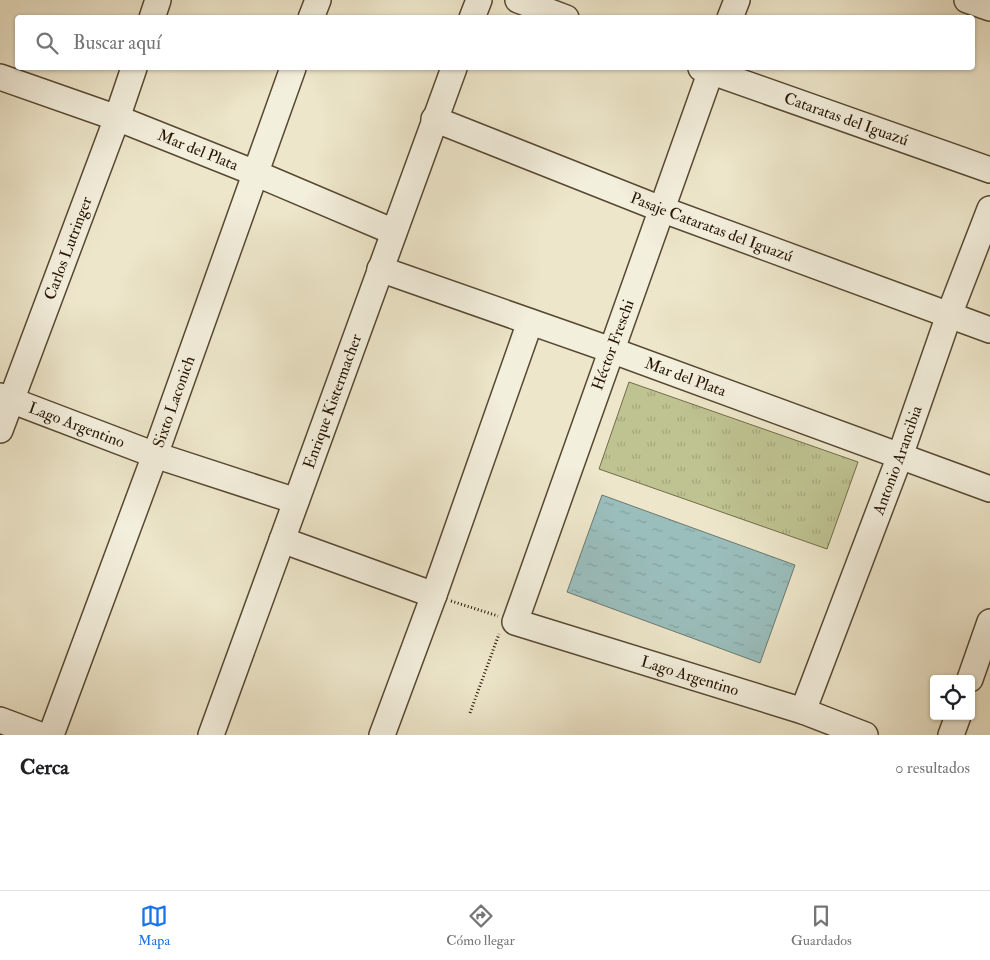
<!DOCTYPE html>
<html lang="es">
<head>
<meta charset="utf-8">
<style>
	:root { --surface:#fff; --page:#f6f6f6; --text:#202124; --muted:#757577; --line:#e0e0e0; --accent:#1a73e8 }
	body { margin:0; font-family:"IM FELL Double Pica",serif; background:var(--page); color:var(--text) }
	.controls { position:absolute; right:15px; bottom:15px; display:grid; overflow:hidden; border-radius:5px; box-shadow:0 1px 4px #0004 }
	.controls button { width:45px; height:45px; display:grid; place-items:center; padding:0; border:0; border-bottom:1px solid var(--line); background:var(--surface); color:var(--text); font:25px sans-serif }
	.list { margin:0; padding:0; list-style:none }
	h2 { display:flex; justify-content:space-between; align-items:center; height:65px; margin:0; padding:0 20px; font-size:21px }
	h2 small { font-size:16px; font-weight:400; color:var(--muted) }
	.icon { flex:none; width:28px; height:28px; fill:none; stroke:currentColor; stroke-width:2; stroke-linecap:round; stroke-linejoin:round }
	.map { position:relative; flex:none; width:990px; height:735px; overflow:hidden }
	.search { position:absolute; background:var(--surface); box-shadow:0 1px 4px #0004; left:15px; right:15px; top:15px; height:55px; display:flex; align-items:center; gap:12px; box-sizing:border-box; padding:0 18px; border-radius:5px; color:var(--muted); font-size:19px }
	.sheet { height:155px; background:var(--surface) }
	nav { display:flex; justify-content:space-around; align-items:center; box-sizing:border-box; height:70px; border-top:1px solid var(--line); background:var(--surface); font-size:14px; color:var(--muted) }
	nav a { display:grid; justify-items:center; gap:2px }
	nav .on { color:var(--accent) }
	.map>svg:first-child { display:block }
</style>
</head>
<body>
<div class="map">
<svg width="990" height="735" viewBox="0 0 990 735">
	<defs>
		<pattern id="park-tufts" width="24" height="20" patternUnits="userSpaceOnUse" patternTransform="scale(1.25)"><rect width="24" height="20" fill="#bfc392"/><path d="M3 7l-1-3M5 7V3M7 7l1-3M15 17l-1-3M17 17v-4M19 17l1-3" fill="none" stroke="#a4a77c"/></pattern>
		<pattern id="water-ripples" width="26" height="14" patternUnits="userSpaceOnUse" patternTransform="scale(1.25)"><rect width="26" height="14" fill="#9abebc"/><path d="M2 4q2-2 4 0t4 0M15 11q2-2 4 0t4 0" fill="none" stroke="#85a2a0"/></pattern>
	</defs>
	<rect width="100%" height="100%" fill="#ede6ca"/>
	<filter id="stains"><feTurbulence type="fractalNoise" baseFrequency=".004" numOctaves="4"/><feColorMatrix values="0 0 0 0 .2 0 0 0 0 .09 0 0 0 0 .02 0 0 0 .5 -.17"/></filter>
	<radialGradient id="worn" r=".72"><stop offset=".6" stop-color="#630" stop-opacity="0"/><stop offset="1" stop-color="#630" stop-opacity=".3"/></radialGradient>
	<path fill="url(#park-tufts)" stroke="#726c49" d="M629,382L858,462L827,549L599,469Z"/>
	<path fill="url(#water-ripples)" stroke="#6b7a71" d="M602,495L795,565L760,663L567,592Z"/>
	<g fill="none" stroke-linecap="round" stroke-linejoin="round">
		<g stroke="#574832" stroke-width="28">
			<g id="minor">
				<path d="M518,0L566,18"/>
				<path d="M967,0L990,8"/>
				<path d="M152,18L158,0"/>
				<path d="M311,18L318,0"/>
				<path d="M472,18L479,0"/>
				<path d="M730,18L737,0"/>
				<path id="s1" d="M701,68L990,170"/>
				<path id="s2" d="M712,68L515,622L803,711L865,735"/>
				<path id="s3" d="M0,77L117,118L255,173L394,232"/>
				<path id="s4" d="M434,119L661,209L990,330"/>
				<path id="s5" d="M380,269L611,350L990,489"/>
				<path id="s6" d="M0,396L155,455L296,501"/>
				<path id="s7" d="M0,430L117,118L134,68"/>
				<path d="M282,540L434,595"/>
				<path d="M970,679L990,622"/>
				<path id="s8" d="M803,711L900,456L949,315L990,209"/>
				<path d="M0,720L40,735"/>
				<path id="s9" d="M51,735L155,455L293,68"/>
				<path id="s10" d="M211,735L454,68"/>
				<path d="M382,735L434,595L530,322"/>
				<path d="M951,735L958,716"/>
			</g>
		</g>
		<g stroke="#251400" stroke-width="3" stroke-dasharray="1 2.5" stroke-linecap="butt">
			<path d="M451,601L498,616"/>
			<path d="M470,713L499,634"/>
		</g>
		<use href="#minor" stroke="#f3efdd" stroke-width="25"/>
	</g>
	<g text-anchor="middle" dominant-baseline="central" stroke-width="4" stroke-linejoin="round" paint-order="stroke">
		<g font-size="16" fill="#251400" stroke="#f3efdd">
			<text stroke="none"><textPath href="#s1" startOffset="154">Cataratas del Iguazú</textPath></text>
			<text stroke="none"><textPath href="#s3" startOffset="211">Mar del Plata</textPath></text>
			<text stroke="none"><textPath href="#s4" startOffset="298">Pasaje Cataratas del Iguazú</textPath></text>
			<text stroke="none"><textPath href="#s7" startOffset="194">Carlos Lutringer</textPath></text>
			<text transform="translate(613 345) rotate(-70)">Héctor Freschi</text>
			<text stroke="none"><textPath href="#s5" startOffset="324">Mar del Plata</textPath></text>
			<text stroke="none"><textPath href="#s10" startOffset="355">Enrique Kistermacher</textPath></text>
			<text stroke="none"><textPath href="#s9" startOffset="355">Sixto Laconich</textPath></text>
			<text stroke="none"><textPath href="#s6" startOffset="82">Lago Argentino</textPath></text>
			<text stroke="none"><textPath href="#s8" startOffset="268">Antonio Arancibia</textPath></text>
			<text stroke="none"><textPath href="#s2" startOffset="771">Lago Argentino</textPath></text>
		</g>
	</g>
	<rect width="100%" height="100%" filter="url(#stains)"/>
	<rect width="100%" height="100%" fill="url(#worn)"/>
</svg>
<div class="controls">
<button><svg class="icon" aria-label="locate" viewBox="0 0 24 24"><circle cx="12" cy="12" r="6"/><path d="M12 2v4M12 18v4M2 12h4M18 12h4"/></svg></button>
</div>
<div class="search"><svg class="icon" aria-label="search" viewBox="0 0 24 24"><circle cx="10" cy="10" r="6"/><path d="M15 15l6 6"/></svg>Buscar aquí</div>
</div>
<section class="sheet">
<h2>Cerca<small>0 resultados</small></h2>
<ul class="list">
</ul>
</section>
<nav>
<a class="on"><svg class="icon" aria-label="map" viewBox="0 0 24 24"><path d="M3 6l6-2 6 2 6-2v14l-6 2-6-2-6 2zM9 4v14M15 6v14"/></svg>Mapa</a>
<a><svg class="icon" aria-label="directions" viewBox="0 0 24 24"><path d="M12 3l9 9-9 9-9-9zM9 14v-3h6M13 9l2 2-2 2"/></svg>Cómo llegar</a>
<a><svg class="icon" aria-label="saved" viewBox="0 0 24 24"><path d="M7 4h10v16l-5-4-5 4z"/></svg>Guardados</a>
</nav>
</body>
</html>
